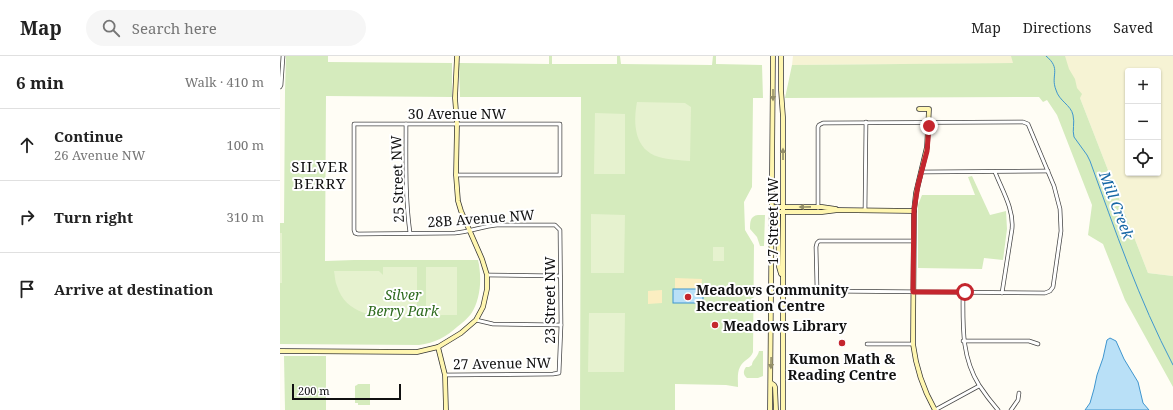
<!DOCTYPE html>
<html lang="en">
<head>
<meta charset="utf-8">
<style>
	:root { --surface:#fff; --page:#f6f6f6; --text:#222; --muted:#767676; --line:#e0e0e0 }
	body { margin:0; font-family:"Noto Serif",serif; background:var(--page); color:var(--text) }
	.controls { position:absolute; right:12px; top:12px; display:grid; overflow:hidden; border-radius:4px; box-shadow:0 1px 3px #0004 }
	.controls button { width:36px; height:36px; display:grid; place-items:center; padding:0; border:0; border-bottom:1px solid var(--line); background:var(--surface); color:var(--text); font:20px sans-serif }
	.scale { position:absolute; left:12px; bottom:10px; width:109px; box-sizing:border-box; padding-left:4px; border:2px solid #111; border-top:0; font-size:11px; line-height:14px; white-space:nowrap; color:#111; -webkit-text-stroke:3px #fff; paint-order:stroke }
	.stop { position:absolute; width:12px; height:12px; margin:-9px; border:3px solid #c4262e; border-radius:50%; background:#fff }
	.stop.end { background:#c4262e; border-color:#fff; box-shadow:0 1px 4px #0008 }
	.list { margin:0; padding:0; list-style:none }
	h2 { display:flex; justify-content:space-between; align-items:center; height:52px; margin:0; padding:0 16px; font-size:17px }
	h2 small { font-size:13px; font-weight:400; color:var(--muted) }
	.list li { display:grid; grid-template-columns:26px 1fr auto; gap:12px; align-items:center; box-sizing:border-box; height:72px; padding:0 16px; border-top:1px solid var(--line) }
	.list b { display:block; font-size:15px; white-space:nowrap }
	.list p { margin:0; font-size:13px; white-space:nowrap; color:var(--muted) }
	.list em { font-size:13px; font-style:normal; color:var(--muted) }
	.icon { flex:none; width:22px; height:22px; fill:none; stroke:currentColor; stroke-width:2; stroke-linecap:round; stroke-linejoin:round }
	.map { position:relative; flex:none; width:893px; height:354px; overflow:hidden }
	header { display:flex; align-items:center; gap:24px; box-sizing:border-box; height:56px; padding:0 20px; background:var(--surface); border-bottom:1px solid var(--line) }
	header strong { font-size:19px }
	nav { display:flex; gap:22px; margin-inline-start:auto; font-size:14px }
	.search { width:280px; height:36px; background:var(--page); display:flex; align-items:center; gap:10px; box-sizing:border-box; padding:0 14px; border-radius:22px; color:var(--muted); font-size:15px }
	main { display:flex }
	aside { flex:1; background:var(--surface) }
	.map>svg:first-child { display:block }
</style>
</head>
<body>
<header>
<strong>Map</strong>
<div class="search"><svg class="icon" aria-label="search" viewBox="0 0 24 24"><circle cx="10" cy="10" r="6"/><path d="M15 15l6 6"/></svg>Search here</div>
<nav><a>Map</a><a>Directions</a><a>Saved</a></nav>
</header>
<main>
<aside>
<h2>6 min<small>Walk · 410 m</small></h2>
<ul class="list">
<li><svg class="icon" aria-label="ahead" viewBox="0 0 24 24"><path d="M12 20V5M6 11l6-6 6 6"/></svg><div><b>Continue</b><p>26 Avenue NW</p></div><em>100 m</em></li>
<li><svg class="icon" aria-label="right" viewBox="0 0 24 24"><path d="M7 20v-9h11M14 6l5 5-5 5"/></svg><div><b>Turn right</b></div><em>310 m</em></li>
<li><svg class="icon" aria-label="arrive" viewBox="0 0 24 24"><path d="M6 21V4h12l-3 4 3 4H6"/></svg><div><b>Arrive at destination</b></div></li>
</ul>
</aside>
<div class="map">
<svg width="893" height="354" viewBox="0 0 893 354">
	<rect width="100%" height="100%" fill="#fffdf5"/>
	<path fill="#f6f3d4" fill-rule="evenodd" d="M513,0H893V220L868,217L800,42L762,7L512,9ZM848,15H878V117H848Z"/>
	<g fill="#d5ebbd">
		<path d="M6,0H48V6L172,7V41L46,40L45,205L74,204H198C202,221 201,243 191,258C187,263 182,267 177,271C166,281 155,287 139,289L0,288V167H4L5,35Z"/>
		<path d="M269,0H272V8H337V0H340L341,8L432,9L433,0H436V8L482,9L483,42H473L472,131L464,146L465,174L474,189L473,296C471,303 463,304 460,311C457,316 458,325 458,331L446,329L395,328V354H300L301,41H180L179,7L269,8Z"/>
		<path d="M731,0H785L789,13L795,23L797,32L802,38L800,42L868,217L893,220V331L845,244L823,188L808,179L812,149L777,59L767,44L763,46L759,41L505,42L512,9L733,7Z"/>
		<path d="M692,120L710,159L726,155L727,173L723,204L704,202L702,213L638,212V149L642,139H695L688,121Z"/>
		<path d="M478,159H485L484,190H480L477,181L470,173C470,166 470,160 478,159Z"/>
		<path d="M479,295H483V320L478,322H467C463,319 463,315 466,311H469L472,309C472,304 478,301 479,295Z"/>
		<path d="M4,300H46V354H5Z"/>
		<path d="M78,328H90V349H78V347H75V330L77,329Z"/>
	</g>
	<g fill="#fbeec1">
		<path d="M395,222L422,223L421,233H395Z"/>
		<path d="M382,234V247L368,248V235Z"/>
	</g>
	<g fill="#e6f2cf">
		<path d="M357,46L405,47L411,51L410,105C400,104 389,104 379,101C354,94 353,67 357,46Z"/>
		<path d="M315,57L345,58V118H314Z"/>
		<path d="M311,158L345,159L344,217H311Z"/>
		<rect x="0" y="177" width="2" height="50"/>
		<rect x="433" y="191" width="11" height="14"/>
		<path d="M103,211H137V261C109,261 68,265 57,230C55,226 55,220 54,215H99L103,219Z"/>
		<rect x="146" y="211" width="31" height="48"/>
		<path d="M309,257H345L344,316H308Z"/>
	</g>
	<g fill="#b9e0f7" stroke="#3f96cf">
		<rect x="393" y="233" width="30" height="14"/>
		<path d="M830,282L836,285L844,303L858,326L863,347L869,354H805L810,347L814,333L817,319L823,302L827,284Z"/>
	</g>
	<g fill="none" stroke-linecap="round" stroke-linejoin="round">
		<path stroke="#3f96cf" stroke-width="1" d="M766,0C782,13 770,19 776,34C779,45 791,49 793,59C795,67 792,74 794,81L807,99L810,105C835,174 859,244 893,309"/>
		<g stroke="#444" stroke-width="4.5">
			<g id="street">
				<path d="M0,31L1,29L3,0"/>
				<path d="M126,68C126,105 125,141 130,177"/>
				<path d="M641,116L768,115"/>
				<path d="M715,116C722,134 734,153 732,173L722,237"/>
				<path d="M538,152V71L539,69L543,67L743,66L748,68L774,130L780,153L781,175L773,231L770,235L765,237L543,235L537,232L536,191L537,187L539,185H633"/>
				<path d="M585,154L586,66"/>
				<path d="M207,219L280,220"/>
				<path d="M683,236C683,269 681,300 699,329C705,338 711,346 718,354"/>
				<path d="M196,264L213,268L281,269"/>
				<path d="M683,285H749L758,288"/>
				<path d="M587,288H633"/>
				<path d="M165,319L273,318L279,317L281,269L280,174L275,169H217C203,170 189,176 175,177L78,178L75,177L74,174V68H280V119H176"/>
				<path d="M655,354L699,330"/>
				<path d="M731,354L738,344L739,337"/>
			</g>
		</g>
		<g stroke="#333" stroke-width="5.5">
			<g id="secondary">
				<path d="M501,0V34L503,61V354"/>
				<path d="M639,53H649L647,91L636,137L634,155L633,288C636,312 643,333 655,354"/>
				<path d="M492,151L496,154L498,158L499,211L501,218"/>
				<path d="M493,151H542L556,153"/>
				<path d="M492,156H542L558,154L634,155"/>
				<path d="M158,291L165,319L166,354"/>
				<path d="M0,295L137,296L158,291L181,277L196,264L203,251L207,233V219L202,203L181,155L178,145L176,119L177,68L175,42L177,0"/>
				<path d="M491,327L494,329L495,331L496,354"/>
				<path d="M490,354L493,0"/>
			</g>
		</g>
		<use href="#street" stroke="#fff" stroke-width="3"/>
		<use href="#secondary" stroke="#fff6b0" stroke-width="4"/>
	</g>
	<defs><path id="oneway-solid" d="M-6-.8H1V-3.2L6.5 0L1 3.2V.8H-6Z"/></defs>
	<g fill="#948f68">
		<use href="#oneway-solid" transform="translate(493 39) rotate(90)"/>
		<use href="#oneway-solid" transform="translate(503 98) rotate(-90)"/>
		<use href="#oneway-solid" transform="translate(525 151) rotate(179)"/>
		<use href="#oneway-solid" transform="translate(491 307) rotate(91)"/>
	</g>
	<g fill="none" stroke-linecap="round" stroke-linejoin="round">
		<path stroke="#c4262e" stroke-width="5" d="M649,70L647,95L638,129L634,154L633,236H685"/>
	</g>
	<g fill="#c4262e" stroke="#fff" stroke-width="1.5">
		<circle cx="408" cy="241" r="4"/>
		<circle cx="435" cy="269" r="4"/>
		<circle cx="562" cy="287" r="4"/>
	</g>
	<g text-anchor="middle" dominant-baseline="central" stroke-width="4" stroke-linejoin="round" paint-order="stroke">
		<g font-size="14" fill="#111" stroke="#fff">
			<text x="177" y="57">30 Avenue NW</text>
			<text transform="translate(117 123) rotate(-92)">25 Street NW</text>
			<text transform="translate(201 162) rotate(-4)">28B Avenue NW</text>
			<text transform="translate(492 165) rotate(-90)">17 Street NW</text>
			<text transform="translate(269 244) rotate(-90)">23 Street NW</text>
			<text transform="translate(222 307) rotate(-1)">27 Avenue NW</text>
		</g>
		<g font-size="14" font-weight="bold" fill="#111" stroke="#fff" text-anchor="start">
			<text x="416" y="233">Meadows Community<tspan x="416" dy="16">Recreation Centre</tspan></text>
			<text x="443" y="269">Meadows Library</text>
			<text x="562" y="302" text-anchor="middle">Kumon Math &amp;<tspan x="562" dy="16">Reading Centre</tspan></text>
		</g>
		<g font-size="14" font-style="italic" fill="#2f6b1f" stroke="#fff">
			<text x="123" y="238">Silver<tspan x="123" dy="16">Berry Park</tspan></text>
		</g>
		<g font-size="15" letter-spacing="1" fill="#111" stroke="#fff">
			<text x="40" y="110">SILVER<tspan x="40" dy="17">BERRY</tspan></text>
		</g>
		<g font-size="15" font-style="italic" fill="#1768a6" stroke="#fff">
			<text transform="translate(837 149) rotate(69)">Mill Creek</text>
		</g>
	</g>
</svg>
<div class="controls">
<button>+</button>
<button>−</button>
<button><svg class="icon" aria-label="locate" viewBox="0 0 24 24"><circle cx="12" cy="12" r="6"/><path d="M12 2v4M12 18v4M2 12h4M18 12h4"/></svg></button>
</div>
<div class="scale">200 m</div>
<div class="stop" style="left:685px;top:236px"></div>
<div class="stop end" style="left:649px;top:70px"></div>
</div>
</main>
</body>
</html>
